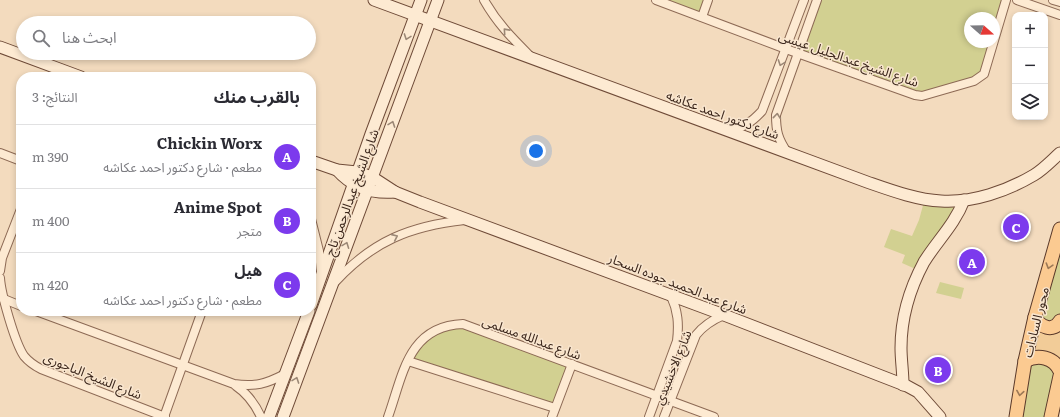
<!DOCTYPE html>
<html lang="ar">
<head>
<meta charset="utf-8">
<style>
	:root { --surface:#fff; --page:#f2f2f3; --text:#2b2b33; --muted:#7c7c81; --line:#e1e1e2; --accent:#7c3aed }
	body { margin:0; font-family:Literata,"Noto Sans Arabic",serif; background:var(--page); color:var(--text); direction:rtl }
	.controls { position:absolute; right:12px; top:12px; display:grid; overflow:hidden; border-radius:8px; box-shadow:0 2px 6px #0003 }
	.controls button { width:36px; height:36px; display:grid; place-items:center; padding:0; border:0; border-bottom:1px solid var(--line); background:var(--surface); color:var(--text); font:20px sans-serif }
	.compass { position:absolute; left:964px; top:12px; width:36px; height:36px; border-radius:50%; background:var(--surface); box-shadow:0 2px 6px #0003; rotate:110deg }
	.you { position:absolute; left:536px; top:151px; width:14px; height:14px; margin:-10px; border:3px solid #fff; border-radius:50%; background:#1a73e8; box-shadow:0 0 0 6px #1a73e833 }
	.badge { display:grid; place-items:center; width:26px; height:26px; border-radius:50%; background:var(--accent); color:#fff; font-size:13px; font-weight:700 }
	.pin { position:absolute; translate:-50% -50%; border:2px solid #fff; box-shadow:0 1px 4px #0006 }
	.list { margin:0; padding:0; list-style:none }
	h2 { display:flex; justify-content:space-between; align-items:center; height:52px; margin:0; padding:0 16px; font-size:17px }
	h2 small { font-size:13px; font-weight:400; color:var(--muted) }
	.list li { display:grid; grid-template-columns:26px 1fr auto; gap:12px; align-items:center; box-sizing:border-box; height:64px; padding:0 16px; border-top:1px solid var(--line) }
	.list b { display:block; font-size:15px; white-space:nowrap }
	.list p { margin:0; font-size:13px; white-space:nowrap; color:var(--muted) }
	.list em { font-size:13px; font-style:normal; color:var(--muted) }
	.icon { flex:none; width:22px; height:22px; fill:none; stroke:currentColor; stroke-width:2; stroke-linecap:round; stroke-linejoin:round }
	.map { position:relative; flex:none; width:1060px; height:417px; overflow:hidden; direction:ltr }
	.search { position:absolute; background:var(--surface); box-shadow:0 2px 6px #0003; left:16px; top:16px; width:300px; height:44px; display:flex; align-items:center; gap:10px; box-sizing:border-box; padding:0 14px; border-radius:22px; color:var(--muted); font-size:15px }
	.panel { position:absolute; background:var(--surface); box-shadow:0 2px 6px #0003; left:16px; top:72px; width:300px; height:244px; border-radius:16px; direction:rtl }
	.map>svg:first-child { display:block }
</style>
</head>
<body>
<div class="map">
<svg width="1060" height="417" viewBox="0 0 1060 417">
	<rect width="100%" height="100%" fill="#f3dbbe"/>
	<g fill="#d2d091">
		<path d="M656,0H708L702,17Z"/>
		<path d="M817,0H1006L994,40V18H970V42H993L984,74L922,96L797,53Z"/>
		<path d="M925,198L964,200L920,271L902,263L905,255L884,247L891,229L912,236L919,220Z"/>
		<path d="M1060,229V321L1038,323Z"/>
		<path d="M940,282L964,288L961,299L936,293Z"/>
		<path d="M463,324L572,364L555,408L408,361L414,350L441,328Z"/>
		<path d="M1025,361L1056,365L1052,417H1016Z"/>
	</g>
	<path fill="#f2cc98" d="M1060,321V371L1059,369L1029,359L1038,323Z"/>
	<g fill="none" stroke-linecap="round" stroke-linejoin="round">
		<g stroke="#8d6a55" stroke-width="10">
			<g id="street">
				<path d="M484,0C497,23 512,38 530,56"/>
				<path d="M656,0L786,49L915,95L922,96L974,81L984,74L1006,0"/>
				<path d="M1017,0L1060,15"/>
				<path d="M1053,0L1060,2"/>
				<path d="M702,17L708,0"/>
				<path d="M728,131C744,127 751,123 762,111L804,0"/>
				<path d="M787,152C778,139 776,131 776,115L817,0"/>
				<path d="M0,153L21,161"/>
				<path d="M311,219L319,251L321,273"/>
				<path d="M0,271L2,258L21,209"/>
				<path d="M0,278C1,294 15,343 24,356C29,362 35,366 41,369L165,417"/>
				<path d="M335,282C373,241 410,226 465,220"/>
				<path d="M4,299L21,306"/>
				<path d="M36,311L234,384C255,387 266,384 285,374"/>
				<path d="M408,361L555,408"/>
				<path d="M236,386C248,394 255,404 261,417"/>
				<path d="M164,417L202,311"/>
				<path d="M388,417C403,375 408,326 463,324L714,417"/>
				<path d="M552,417L572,364"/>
				<path d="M649,417L677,341C679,324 678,311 671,296"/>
				<path d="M664,417L696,335C704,325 712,320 724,315"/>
			</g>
		</g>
		<g stroke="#6f4b38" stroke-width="13">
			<g id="secondary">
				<path d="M374,0L867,182C890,190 917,200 941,201C973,203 1007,191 1034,175C1044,169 1052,160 1060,153"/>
				<path d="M0,47L81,77"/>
				<path d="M311,161L337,170L357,172L372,177L395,192L420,202L724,315L907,386L918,392L940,417"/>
				<path d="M337,170C353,188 372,194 395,192"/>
				<path d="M311,305L371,134L421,0"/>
				<path d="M903,385C903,372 901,360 901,348C901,318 910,288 924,262C937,241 955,224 964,200"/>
				<path d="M269,417L309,311"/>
				<path d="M283,417L438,0"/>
			</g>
		</g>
		<g stroke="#5a392a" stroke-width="15">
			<g id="primary">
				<path d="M1035,317C1039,327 1054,333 1060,321"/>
				<path d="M1025,361C1038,354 1054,357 1060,371"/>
				<path d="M1016,417L1025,361L1035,317L1060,229"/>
				<path d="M1051,417L1060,376"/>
			</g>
		</g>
		<use href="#street" stroke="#fdead2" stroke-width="8"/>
		<use href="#secondary" stroke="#fdead2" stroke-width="11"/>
		<use href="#primary" stroke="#fbca91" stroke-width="13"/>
	</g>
	<defs><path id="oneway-chevron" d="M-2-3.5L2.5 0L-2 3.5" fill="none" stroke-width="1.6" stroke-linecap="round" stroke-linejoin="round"/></defs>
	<g stroke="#9c8876">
		<use href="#oneway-chevron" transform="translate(506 31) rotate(-132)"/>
		<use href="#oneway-chevron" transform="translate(407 37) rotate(110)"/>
		<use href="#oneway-chevron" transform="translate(781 63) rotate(110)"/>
		<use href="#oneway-chevron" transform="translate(777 116) rotate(-84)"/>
		<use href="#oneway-chevron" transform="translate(392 124) rotate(-70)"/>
		<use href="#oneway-chevron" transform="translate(395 237) rotate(-24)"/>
		<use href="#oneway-chevron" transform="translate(346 245) rotate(-69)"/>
		<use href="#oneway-chevron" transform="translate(296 380) rotate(-70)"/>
	</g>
	<g stroke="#9b7856">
		<use href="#oneway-chevron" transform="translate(1049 266) rotate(107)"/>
		<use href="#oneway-chevron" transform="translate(1020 393) rotate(99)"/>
	</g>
	<g text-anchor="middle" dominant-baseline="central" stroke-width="3" stroke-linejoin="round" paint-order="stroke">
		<g font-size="13" fill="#3b261b" stroke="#f9e6cf">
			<text transform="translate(849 58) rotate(19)">شارع الشيخ عبدالجليل عيسى</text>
			<text transform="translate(723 114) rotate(20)">شارع دكتور احمد عكاشه</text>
			<text transform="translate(351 192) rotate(-70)">شارع الشيخ عبدالرحمن تاج</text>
			<text transform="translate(678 283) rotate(21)">شارع عبد الحميد جوده السحار</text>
			<text transform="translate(1035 322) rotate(-76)">محور السادات</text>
			<text transform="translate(532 337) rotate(20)">شارع عبدالله مسلمى</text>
			<text transform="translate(672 367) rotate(-68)">شارع الاخشيدي</text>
			<text transform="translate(93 375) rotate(22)">شارع الشيخ الباجورى</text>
		</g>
	</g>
</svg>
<div class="controls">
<button>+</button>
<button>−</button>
<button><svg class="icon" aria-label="layers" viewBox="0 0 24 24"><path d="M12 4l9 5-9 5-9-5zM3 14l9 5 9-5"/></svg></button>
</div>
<svg class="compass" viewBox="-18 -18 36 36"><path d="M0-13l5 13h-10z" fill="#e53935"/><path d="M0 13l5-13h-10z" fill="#7c7c81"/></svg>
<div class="you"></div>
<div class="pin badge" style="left:972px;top:262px">A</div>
<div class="pin badge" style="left:938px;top:370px">B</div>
<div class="pin badge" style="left:1016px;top:227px">C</div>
<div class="search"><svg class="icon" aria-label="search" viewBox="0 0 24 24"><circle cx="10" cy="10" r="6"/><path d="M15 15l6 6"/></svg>ابحث هنا</div>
<section class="panel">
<h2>بالقرب منك<small>النتائج: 3</small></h2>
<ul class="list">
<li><span class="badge">A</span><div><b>Chickin Worx</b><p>مطعم · شارع دكتور احمد عكاشه</p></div><em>390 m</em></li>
<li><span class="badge">B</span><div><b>Anime Spot</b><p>متجر</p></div><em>400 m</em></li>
<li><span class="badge">C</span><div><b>هيل</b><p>مطعم · شارع دكتور احمد عكاشه</p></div><em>420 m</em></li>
</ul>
</section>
</div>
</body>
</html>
